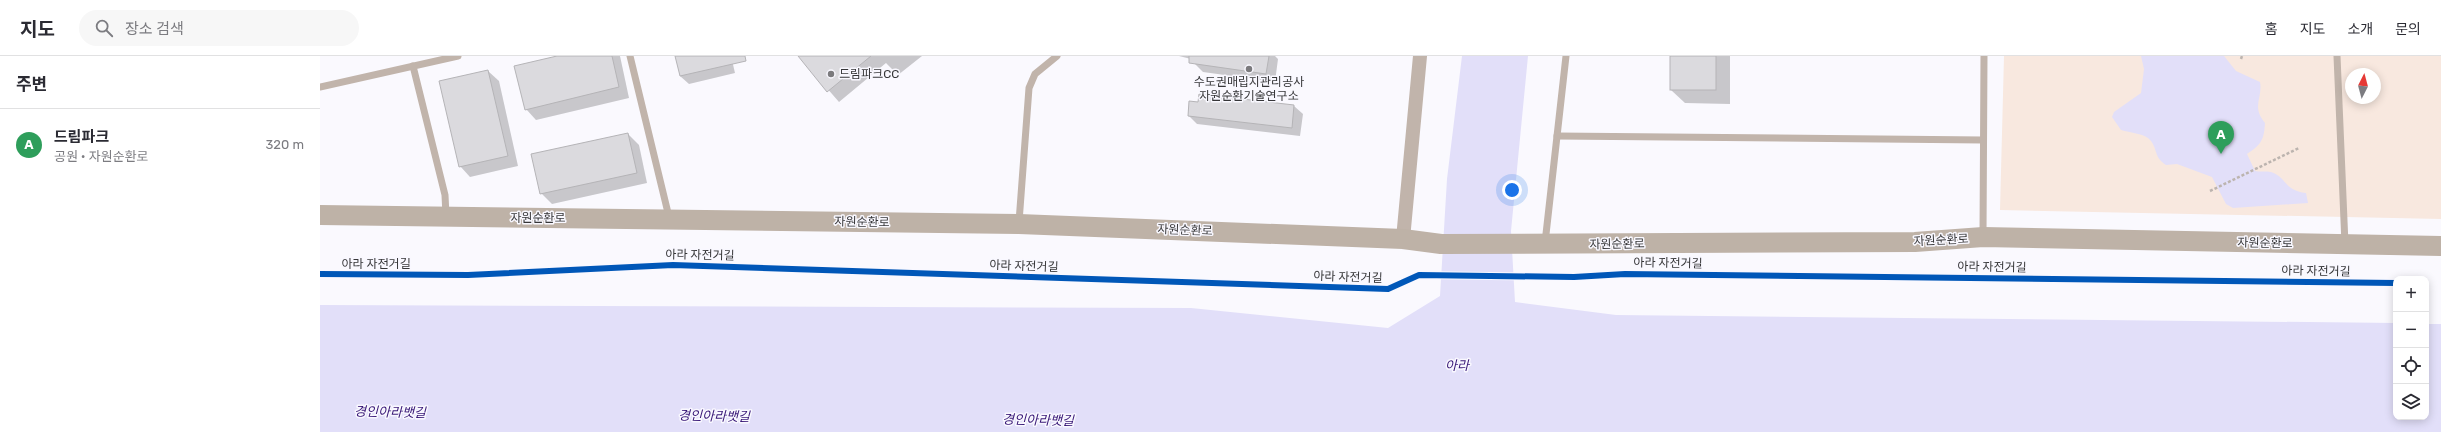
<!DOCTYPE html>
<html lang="ko">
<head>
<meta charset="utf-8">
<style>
	:root { --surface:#fff; --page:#f7f7f7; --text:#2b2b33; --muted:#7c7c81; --line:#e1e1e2; --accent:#2563eb }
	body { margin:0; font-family:Rubik,"Noto Sans KR",sans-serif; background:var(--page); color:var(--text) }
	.controls { position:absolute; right:12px; bottom:12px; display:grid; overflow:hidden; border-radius:8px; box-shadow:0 2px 10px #0003 }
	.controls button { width:36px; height:36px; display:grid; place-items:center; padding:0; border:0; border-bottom:1px solid var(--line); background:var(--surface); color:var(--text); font:20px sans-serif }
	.compass { position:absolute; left:2025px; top:12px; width:36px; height:36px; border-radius:50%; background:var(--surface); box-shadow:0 2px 10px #0003; rotate:6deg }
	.you { position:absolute; left:1192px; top:134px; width:14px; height:14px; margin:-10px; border:3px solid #fff; border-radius:50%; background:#1a73e8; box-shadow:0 0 0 6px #1a73e833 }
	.badge { display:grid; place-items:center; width:26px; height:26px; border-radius:50%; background:var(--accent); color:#fff; font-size:13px; font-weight:700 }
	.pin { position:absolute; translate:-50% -33px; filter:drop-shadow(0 1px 2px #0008) }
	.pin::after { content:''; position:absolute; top:21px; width:14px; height:12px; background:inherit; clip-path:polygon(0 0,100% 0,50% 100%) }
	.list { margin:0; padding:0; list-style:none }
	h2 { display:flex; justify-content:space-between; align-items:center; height:52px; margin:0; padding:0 16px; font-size:17px }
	h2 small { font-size:13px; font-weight:400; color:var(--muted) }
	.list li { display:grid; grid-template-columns:26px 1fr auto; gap:12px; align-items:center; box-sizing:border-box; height:72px; padding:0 16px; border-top:1px solid var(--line) }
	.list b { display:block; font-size:15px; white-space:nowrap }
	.list p { margin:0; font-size:13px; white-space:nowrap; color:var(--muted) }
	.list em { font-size:13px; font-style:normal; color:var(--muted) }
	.icon { flex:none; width:22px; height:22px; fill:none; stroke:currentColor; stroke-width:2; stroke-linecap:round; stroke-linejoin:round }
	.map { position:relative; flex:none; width:2121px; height:376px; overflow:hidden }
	header { display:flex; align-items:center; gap:24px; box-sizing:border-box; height:56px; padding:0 20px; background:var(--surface); border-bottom:1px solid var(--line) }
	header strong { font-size:19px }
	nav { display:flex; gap:22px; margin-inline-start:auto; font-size:14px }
	.search { width:280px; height:36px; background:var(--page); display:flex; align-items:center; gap:10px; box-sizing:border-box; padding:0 14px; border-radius:22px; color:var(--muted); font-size:15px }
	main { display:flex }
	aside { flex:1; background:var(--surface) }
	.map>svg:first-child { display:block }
</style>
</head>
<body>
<header>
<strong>지도</strong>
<div class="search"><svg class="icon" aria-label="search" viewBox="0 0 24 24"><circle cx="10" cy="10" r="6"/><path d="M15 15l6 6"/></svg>장소 검색</div>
<nav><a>홈</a><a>지도</a><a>소개</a><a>문의</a></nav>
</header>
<main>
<aside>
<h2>주변<small></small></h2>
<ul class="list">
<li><span class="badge" style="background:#2e9e5b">A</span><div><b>드림파크</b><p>공원 · 자원순환로</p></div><em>320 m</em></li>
</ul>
</aside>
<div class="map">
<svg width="2121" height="376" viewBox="0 0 2121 376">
	<rect width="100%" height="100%" fill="#faf9fe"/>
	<path fill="#f8e8df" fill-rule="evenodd" d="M1684,0H2121V163L1680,154ZM2031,18H2055V42H2031Z"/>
	<g fill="#e2dff9">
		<path d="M1142,0H1208L1191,175L1195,246L1296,259L2076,267V361H2106V268H2121V376H0V249L871,252L1068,272L1120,240L1127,123Z"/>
		<path d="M1821,0H1904L1916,15L1940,26C1943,42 1931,50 1945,67C1944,84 1941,89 1927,98L1935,115C1939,116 1946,115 1951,116C1967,121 1963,134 1986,137L1988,147L1913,152L1906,148L1892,121L1857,108L1846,109C1834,101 1838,95 1831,85C1825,77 1810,77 1801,74L1792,61L1794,56L1821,37L1824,13Z"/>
	</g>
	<g fill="#0003">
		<path d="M241,0H300L309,42L216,64L206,53Z"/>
		<path d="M356,0H411L415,17L369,28L360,20Z"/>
		<path d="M479,0H602L578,19L566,7L519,46Z"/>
		<path d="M859,0H955L958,3L955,26L883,16L875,8V4Z"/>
		<path d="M1351,0H1410V48L1365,47L1351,34Z"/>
		<path d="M168,15L179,25L198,110L150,121L140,110Z"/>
		<path d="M880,39L974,50L983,58L980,80L877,68L869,60L879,48Z"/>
		<path d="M308,78L319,89L327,127L232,148L221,137Z"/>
	</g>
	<g fill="#dbdade" stroke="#b5b4b7">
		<path d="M237,0H292L299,31L205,54L194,10Z"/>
		<path d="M355,0H425L426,5L360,20Z"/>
		<path d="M478,0H551L507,36Z"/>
		<path d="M869,0H949L946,18L869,7Z"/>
		<rect x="1350" y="0" width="46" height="34"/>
		<path d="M168,14L188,100L139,111L119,25Z"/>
		<path d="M879,38L974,49L972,72L868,60L869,45L878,46Z"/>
		<path d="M308,77L317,117L220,138L211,98Z"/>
	</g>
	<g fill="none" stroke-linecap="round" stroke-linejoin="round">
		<g stroke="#bcb4af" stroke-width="2.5" stroke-dasharray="3 2" stroke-linecap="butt">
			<path d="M1921,3L1922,0"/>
			<path d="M1890,135L1979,92"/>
		</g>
		<g stroke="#c1b4ab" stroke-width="7">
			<path d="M310,0L349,161"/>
			<path d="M2017,0L2025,188"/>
			<path d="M93,10L125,139L126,160"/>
			<path d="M0,31L138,0"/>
			<path d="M1237,80L1663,84"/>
			<path d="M699,166L709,32L715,18L737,0"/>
			<path d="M1663,179L1664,0"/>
			<path d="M1225,187L1246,0"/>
		</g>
		<path stroke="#c1b4ab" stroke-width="14" d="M1083,183L1100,0"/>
		<path stroke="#beb2a7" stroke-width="20" d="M0,159L699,168L1083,183L1121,188L1595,186L1663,181L2121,190"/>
		<g stroke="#f9f8ff" stroke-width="8">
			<path id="cycleway" d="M0,218L148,219L353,209L1068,233L1099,219L1254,221L1305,218L2076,227"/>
		</g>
		<use href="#cycleway" stroke="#0057b8" stroke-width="6"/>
	</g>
	<g fill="#7b7a7d" stroke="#f9f8ff" stroke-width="1.5">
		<circle cx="929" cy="13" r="4"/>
		<circle cx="511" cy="18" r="4"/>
	</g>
	<g text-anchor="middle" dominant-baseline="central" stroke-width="3" stroke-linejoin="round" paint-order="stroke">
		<g font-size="12" fill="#363638" stroke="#f9f8ff" text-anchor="start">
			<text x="519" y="18">드림파크CC</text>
			<text x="929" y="26" text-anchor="middle">수도권매립지관리공사<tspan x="929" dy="14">자원순환기술연구소</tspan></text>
		</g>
		<g font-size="12" fill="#363638" stroke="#f9f8ff">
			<text x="218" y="162">자원순환로</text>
			<text transform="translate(542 166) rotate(1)">자원순환로</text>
			<text transform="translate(865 174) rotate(2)">자원순환로</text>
			<text transform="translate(1621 184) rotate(-3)">자원순환로</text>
			<text transform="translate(1945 187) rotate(1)">자원순환로</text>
			<text transform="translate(1297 188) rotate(-1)">자원순환로</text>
			<text transform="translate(380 199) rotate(1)">아라 자전거길</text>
			<text transform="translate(1348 207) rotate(1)">아라 자전거길</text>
			<text x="56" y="208">아라 자전거길</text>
			<text transform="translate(704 210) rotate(2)">아라 자전거길</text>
			<text transform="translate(1672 211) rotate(1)">아라 자전거길</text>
			<text transform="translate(1996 215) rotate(1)">아라 자전거길</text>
			<text transform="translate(1028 221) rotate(2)">아라 자전거길</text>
		</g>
		<g font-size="13" font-style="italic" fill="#371676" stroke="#f9f8ff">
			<text x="1137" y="309">아라</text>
			<text transform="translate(70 356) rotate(1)">경인아라뱃길</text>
			<text transform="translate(394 360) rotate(1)">경인아라뱃길</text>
			<text transform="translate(718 364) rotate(1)">경인아라뱃길</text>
		</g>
	</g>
</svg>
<div class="controls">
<button>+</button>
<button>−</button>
<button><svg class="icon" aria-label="locate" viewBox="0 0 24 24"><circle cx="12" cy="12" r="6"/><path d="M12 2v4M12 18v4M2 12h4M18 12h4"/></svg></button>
<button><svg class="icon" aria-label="layers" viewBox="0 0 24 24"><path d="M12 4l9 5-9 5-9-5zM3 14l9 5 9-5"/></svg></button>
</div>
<svg class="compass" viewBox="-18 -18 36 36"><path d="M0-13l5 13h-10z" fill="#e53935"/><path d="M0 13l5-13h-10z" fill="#7c7c81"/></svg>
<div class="you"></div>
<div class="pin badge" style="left:1901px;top:98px;background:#2e9e5b">A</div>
</div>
</main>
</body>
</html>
